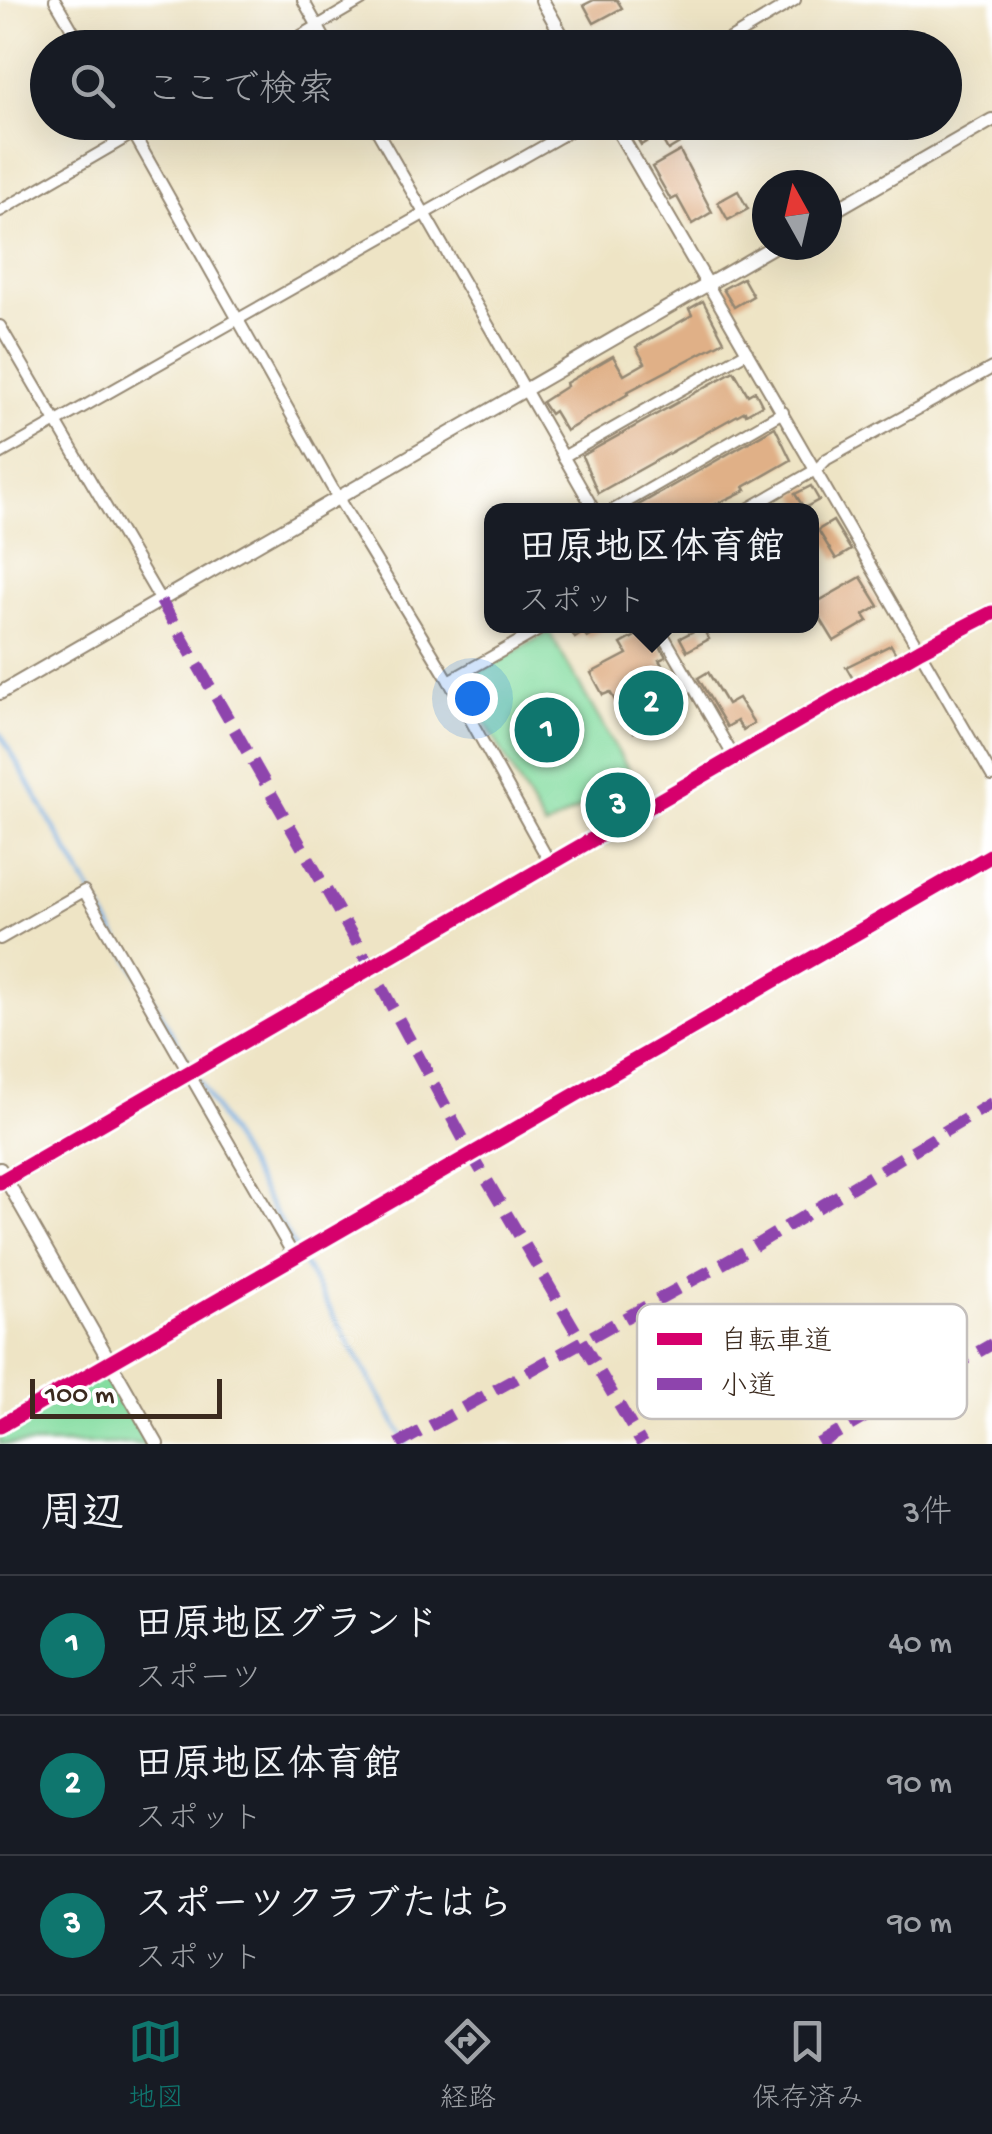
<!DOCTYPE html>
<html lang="ja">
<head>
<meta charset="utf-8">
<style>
	:root { --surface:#171b24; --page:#20242c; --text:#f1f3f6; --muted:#9ea1a6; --line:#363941; --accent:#0f766e }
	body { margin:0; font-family:"Gochi Hand","Klee One",sans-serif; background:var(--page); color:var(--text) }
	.compass { position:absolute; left:752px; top:170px; width:90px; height:90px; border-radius:50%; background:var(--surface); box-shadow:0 10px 40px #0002; rotate:352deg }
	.scale { position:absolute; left:30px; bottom:25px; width:192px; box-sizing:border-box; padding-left:10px; border:5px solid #3b2a1e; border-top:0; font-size:28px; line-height:35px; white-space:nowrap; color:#3b2a1e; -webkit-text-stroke:8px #fff; paint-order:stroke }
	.you { position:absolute; left:472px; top:698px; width:35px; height:35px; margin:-25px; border:8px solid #fff; border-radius:50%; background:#1a73e8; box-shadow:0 0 0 15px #1a73e833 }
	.badge { display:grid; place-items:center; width:65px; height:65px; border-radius:50%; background:var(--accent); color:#fff; font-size:32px; font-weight:700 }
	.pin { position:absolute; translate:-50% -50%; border:5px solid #fff; box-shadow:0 2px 10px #0006 }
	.popup { position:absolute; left:484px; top:503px; width:335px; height:130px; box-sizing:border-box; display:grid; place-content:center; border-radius:20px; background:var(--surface); filter:drop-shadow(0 2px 8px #0005); font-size:32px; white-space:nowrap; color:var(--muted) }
	.popup b { font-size:38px; color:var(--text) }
	.popup::after { content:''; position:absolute; left:50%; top:100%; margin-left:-20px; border:20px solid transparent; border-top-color:var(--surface) }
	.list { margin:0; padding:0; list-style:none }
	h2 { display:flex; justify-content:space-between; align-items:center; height:130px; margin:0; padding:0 40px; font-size:42px }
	h2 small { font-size:32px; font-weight:400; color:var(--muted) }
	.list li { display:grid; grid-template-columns:65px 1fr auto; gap:30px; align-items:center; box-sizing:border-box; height:140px; padding:0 40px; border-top:2px solid var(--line) }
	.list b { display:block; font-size:38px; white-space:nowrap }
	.list p { margin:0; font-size:32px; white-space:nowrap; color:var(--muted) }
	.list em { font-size:32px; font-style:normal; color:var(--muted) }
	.icon { flex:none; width:55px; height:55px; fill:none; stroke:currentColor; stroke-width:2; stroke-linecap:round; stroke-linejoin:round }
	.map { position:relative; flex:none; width:992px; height:1444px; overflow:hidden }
	.search { position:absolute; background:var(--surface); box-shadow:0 10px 40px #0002; left:30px; right:30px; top:30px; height:110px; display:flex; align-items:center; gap:25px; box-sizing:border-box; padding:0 35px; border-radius:55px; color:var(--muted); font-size:38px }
	.sheet { height:550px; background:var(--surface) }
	nav { display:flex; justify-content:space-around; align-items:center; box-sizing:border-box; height:140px; border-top:2px solid var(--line); background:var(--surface); font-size:28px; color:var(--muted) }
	nav a { display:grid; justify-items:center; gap:5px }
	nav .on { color:var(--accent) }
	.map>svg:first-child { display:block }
</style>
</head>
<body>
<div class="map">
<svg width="992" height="1444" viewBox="0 0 992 1444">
	<rect width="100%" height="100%" fill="#fff"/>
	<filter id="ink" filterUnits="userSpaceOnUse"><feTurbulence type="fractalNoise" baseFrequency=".01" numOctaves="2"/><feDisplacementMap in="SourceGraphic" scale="20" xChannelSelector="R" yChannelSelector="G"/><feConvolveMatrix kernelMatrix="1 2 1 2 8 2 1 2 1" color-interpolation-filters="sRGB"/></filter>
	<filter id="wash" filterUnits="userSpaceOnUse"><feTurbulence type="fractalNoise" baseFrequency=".0048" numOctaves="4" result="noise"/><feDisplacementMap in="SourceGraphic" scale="40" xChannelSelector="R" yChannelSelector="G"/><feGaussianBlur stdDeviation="2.25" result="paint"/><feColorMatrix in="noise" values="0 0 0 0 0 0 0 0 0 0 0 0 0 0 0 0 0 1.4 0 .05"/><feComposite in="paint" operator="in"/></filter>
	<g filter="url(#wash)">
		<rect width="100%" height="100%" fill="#eee4c5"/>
		<g fill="#85dda1" stroke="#608460" stroke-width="2.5">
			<path d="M549,632L633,778L545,828L462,681Z"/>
			<path d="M107,1371L149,1444H0V1432Z"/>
		</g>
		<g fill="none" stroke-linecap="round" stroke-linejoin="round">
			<path stroke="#70aae0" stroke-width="4" d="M0,733L407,1444"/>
		</g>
		<g id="blocks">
			<g fill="#e0b087">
				<path d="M594,0H617L622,8L594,23L584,5Z"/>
				<path d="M627,122H694L699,131L668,150L659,134L641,145Z"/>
				<path d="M680,151L712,212L692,224L677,197L671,200L652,167Z"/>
				<path d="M738,191L748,209L728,220L718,202Z"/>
				<path d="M743,278L753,296L734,307L723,289Z"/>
				<path d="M703,301L724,341L627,392L628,394L566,431L554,411L550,414L542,402L567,386L566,383L613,356L624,375L645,363L636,347L692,315L689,309Z"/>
				<path d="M734,371L748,395L755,391L762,405L746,414L745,411L598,493L582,456Z"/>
				<path d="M775,427L791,460L744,487L746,490L704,510H630Z"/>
				<path d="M811,486L819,500L804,508L795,494Z"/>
				<path d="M833,521L851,550L836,559L818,530Z"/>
				<path d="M861,577L879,606L864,615L868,621L834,641L812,605Z"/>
				<path d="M568,626H610L587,638L584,632L575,638Z"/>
				<path d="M702,627L709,639L687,651L680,638Z"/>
				<path d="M650,628L666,657L659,660L684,702L634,732L610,692L603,695L591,673L627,654L621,644Z"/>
				<path d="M891,645L896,654L853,679L846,667Z"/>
				<path d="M708,672L727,704L738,698L754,723L743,730L737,721L727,727L698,678Z"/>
				<path d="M629,790L636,802L606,820L599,808Z"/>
			</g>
		</g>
	</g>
	<g filter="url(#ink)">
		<use href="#blocks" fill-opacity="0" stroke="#948772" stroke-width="2.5"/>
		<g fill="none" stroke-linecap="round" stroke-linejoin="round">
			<g stroke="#948772" stroke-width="14">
				<g id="minor">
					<path d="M55,0L83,48"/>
					<path d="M303,0L330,48"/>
					<path d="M280,48L362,0"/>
					<path d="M715,48L795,0"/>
					<path d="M127,122L338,498L449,681L550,863"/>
					<path d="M372,122L594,510"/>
					<path d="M0,211L153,122"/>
					<path d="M708,285L992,776"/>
					<path d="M0,326L161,601"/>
					<path d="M0,454L586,122"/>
					<path d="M563,457L747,352"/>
					<path d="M613,510L783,412"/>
					<path d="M746,510L817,469L827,459L992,368"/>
					<path d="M658,626L735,759"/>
					<path d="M449,681L546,626"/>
					<path d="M0,939L84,891L295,1258"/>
					<path d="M0,1182L920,650L992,613"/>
					<path d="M0,1426L992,855"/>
				</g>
			</g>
			<g stroke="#948772" stroke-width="16">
				<g id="tertiary">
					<path d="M542,0L569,48"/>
					<path d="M613,122L708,285"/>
					<path d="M827,215L992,120"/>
					<path d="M0,693L776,245"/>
					<path d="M0,1169L157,1444"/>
				</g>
			</g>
			<use href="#minor" stroke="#fff" stroke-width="10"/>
			<use href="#tertiary" stroke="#fff" stroke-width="12"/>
			<g stroke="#8e44ad" stroke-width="12" stroke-dasharray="25 12" stroke-linecap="butt">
				<path d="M161,601L371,968L472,1155L642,1444"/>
				<path d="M398,1444L751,1248L992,1103"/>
				<path d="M818,1444L992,1344"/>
			</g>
			<g stroke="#fff" stroke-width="21">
				<g id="cycleway">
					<path d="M0,1182L920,650L992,613"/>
					<path d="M0,1426L992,855"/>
				</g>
			</g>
			<use href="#cycleway" stroke="#d6006c" stroke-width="15"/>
		</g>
	</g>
	<rect x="637" y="1304" width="330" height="115" rx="15" fill="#fff" stroke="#c4bfbc" stroke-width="2.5"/>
	<rect x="657" y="1333" width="45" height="12" fill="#d6006c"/>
	<rect x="657" y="1378" width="45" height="12" fill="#8e44ad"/>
	<g font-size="28" fill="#3b2a1e">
		<text x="720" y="1349">自転車道</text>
		<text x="720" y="1394">小道</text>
	</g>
</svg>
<svg class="compass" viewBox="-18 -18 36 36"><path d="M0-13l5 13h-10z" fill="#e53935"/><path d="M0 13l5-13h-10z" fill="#9ea1a6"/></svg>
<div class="scale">100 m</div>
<div class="you"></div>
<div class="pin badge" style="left:547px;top:730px">1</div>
<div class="pin badge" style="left:651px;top:703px">2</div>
<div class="popup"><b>田原地区体育館</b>スポット</div>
<div class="pin badge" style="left:618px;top:805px">3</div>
<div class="search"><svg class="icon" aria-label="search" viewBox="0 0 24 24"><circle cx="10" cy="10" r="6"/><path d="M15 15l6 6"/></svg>ここで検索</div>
</div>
<section class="sheet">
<h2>周辺<small>3件</small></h2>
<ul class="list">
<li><span class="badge">1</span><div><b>田原地区グランド</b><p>スポーツ</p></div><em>40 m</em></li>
<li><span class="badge">2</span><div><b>田原地区体育館</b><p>スポット</p></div><em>90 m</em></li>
<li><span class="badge">3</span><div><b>スポーツクラブたはら</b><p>スポット</p></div><em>90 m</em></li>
</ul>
</section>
<nav>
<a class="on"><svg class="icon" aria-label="map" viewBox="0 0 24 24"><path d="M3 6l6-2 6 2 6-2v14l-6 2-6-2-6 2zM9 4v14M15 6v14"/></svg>地図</a>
<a><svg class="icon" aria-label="directions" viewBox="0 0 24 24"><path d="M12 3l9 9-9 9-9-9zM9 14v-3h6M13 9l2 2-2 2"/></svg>経路</a>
<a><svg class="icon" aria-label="saved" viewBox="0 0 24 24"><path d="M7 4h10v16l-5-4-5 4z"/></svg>保存済み</a>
</nav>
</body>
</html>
